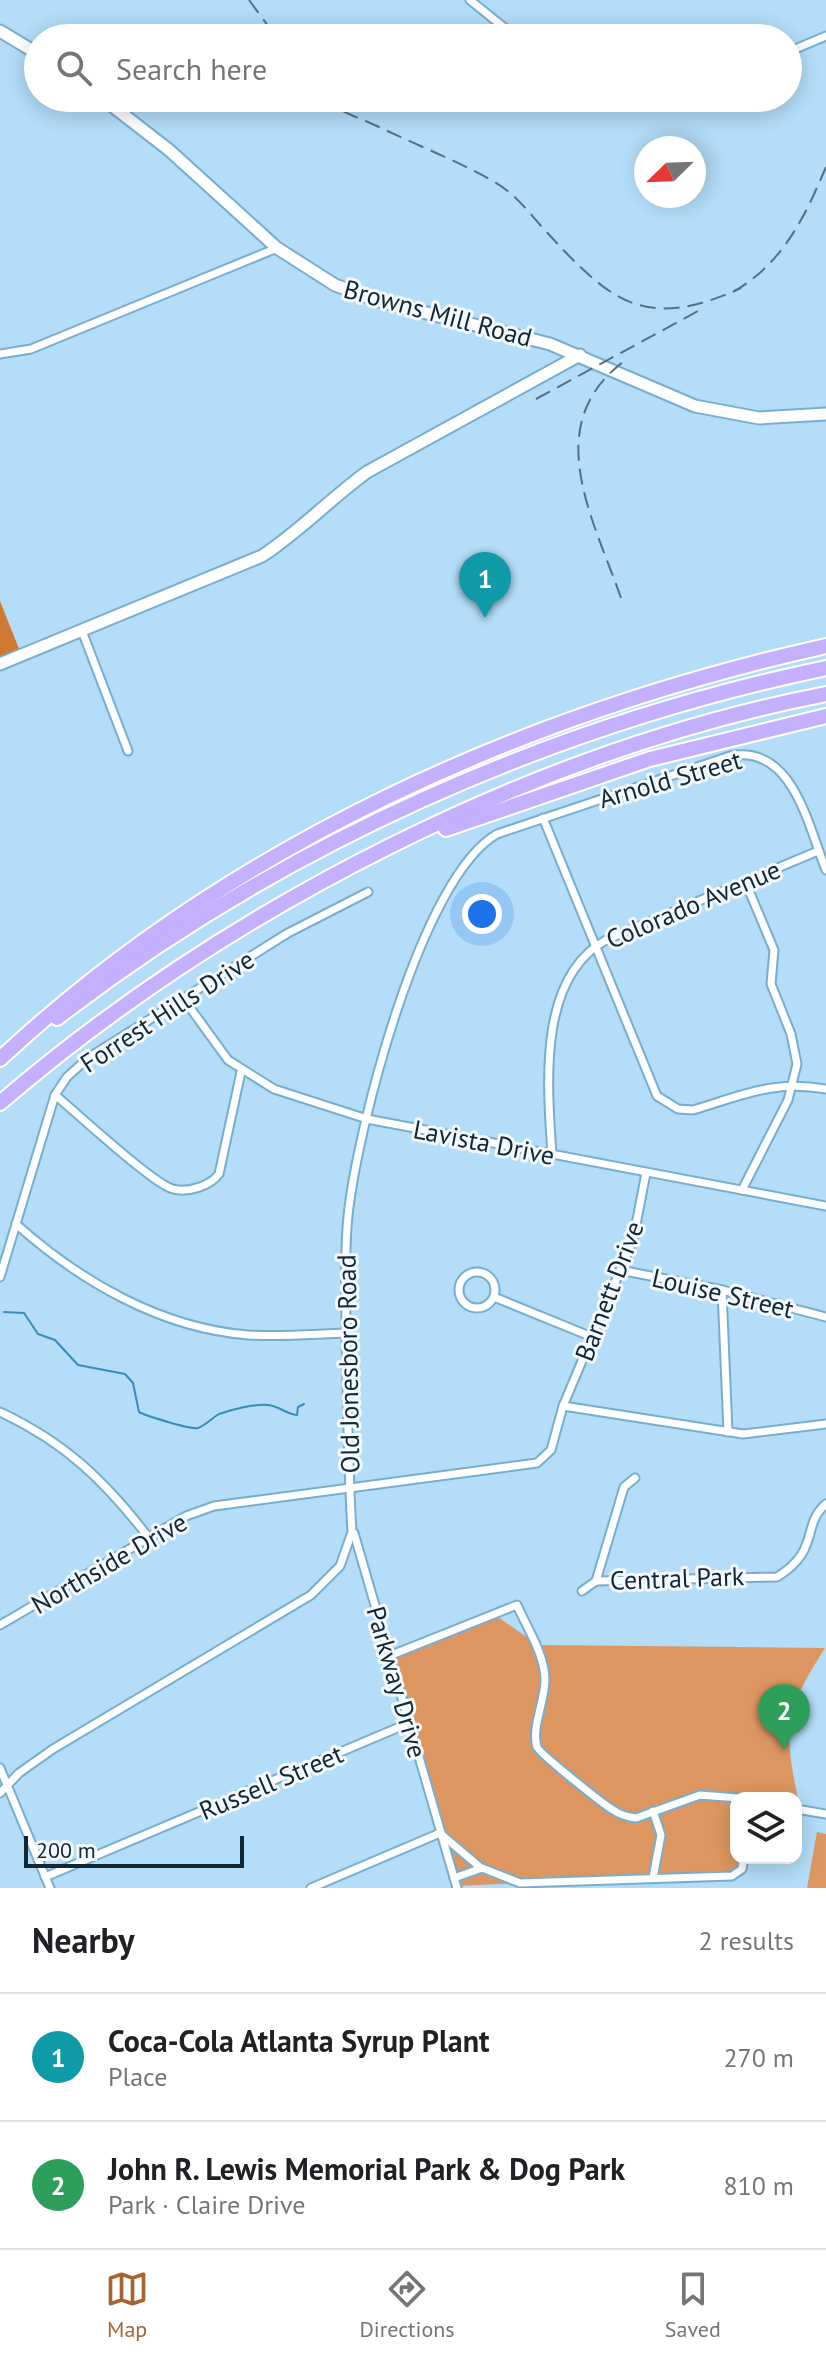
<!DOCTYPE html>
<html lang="en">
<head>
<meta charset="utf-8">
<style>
	:root { --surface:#fff; --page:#f2f2f2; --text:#202124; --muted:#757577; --line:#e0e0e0; --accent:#a66430 }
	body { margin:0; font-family:"PT Sans",sans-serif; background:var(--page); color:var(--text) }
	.controls { position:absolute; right:24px; bottom:24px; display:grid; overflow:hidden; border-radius:16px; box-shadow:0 4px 20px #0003 }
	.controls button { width:72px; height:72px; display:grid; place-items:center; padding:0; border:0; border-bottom:2px solid var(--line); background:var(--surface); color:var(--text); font:40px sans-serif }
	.compass { position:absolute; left:634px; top:136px; width:72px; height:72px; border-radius:50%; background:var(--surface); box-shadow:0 4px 20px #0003; rotate:247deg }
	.scale { position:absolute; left:24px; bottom:20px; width:220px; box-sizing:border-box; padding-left:8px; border:4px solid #122734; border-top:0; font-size:22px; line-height:28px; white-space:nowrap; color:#122734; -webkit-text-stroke:6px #f3f9fc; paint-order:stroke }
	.you { position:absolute; left:482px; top:914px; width:28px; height:28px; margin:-20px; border:6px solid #fff; border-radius:50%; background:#1a73e8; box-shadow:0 0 0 12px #1a73e833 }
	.badge { display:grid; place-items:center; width:52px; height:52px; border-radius:50%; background:var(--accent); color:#fff; font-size:26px; font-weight:700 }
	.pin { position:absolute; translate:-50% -66px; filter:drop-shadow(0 2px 4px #0008) }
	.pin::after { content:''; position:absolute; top:42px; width:28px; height:24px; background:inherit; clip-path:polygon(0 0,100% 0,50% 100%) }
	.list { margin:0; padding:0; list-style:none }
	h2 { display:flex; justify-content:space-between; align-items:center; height:104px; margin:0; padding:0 32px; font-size:34px }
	h2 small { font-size:26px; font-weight:400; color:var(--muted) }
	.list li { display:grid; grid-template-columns:52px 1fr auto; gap:24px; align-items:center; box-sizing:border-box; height:128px; padding:0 32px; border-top:2px solid var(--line) }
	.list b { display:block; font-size:30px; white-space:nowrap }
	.list p { margin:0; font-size:26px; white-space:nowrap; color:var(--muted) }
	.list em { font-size:26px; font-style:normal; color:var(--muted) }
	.icon { flex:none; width:44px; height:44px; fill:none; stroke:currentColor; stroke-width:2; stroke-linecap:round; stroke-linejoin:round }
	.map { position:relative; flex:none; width:826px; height:1888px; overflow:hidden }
	.search { position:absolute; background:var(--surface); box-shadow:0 4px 20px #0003; left:24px; right:24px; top:24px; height:88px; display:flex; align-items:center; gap:20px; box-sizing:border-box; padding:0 28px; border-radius:44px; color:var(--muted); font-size:30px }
	.sheet { height:360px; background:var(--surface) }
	nav { display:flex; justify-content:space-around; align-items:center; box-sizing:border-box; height:112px; border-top:2px solid var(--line); background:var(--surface); font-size:22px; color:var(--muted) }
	nav a { display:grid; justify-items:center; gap:4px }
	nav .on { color:var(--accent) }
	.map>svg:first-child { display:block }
</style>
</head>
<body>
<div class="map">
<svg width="826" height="1888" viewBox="0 0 826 1888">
	<rect width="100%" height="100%" fill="#b3ddf8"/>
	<g fill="#de9661">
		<path d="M495,1615L538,1645L825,1648C785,1711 783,1727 798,1799L755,1795L736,1798V1858H743L740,1873L458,1886L392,1658Z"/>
		<path d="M817,1832L826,1834V1888H807Z"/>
	</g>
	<path fill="#cf7932" d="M0,601L21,654L0,660Z"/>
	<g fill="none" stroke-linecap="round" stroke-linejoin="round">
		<path stroke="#368ebd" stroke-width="2" d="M4,1312L24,1313L38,1334L55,1340L78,1365L125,1374L133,1383L139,1412C147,1416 191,1430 198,1428C205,1426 212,1418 219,1414C233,1409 254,1404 268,1405C279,1406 286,1414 297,1415L298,1407L304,1404"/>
		<g stroke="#79adcd" stroke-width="11">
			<g id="street">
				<path d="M470,0L517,38"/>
				<path d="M788,52L826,36"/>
				<path d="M618,98L651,102L686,98"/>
				<path d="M0,354L31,349L277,248"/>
				<path d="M82,631L128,751"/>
				<path d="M543,818L657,1096L678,1109L693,1110C743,1095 773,1080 826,1089"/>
				<path d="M183,998L228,1060L274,1089L367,1119L826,1206"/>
				<path d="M55,1095C77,1113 152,1183 173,1189C188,1193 210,1186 219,1174L241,1072"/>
				<path d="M552,1155C548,1089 536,979 606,940L818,851"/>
				<path d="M742,1190L788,1100L797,1064L791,1034L771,984L774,950L745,881"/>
				<path d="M16,1224C80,1281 160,1328 248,1335C281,1337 314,1334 346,1333"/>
				<path d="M620,1270L722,1290L826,1317"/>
				<circle cx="477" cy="1290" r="18"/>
				<path d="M0,1277L55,1095L67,1077L88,1058L288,933L368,892"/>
				<path d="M722,1290L728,1432"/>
				<path d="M494,1297L592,1337"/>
				<path d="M563,1406L743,1434L826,1424"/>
				<path d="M0,1412C66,1443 105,1481 149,1538"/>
				<path d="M354,1533L457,1888"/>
				<path d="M596,1581L777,1577C821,1550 801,1525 826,1504"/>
				<path d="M596,1581L624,1487L635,1478"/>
				<path d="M582,1591L596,1581"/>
				<path d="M0,1625L186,1516L214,1506L537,1463L551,1450L563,1406L633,1240L646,1173"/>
				<path d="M389,1656L517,1605C527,1628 545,1655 545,1680C545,1701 531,1728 537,1747C539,1753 604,1805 613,1810C620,1815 627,1817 636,1818L700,1795L738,1798"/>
				<path d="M0,1768L50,1888"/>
				<path d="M0,1793L19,1773L53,1749L311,1595L340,1566L352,1532C348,1465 347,1398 346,1331C346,1293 344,1254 348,1216C357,1130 421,877 497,834L730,756C793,744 808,826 826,870"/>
				<path d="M796,1809L826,1814"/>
				<path d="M442,1835L481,1868"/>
				<path d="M45,1877L409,1723"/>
				<path d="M454,1878L482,1868L520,1883L732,1876L742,1869L744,1858"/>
				<path d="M653,1878L661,1835L653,1811"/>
				<path d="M311,1888L440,1833"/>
			</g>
		</g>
		<g stroke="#79adcd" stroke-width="15">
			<g id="secondary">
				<path d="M0,31L38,54"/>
				<path d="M102,98L169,150L277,248L335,285L379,301L550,344L695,406L759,418L826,414"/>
				<path d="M0,664L262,556C300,531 330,499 367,472L580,355"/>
			</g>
		</g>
		<g stroke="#fff" stroke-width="18">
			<g id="highway">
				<path d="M446,829L650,759L826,716"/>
				<path d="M57,1018C281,845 550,726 826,668"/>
				<path d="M0,1059C229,845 523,714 826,646"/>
				<path d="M0,1103C226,909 533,751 826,694"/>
			</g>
		</g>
		<use href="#street" stroke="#fff" stroke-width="7"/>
		<use href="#secondary" stroke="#fff" stroke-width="11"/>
		<use href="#highway" stroke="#c5b0ff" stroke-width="14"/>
		<g stroke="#557285" stroke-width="2" stroke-dasharray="16 8" stroke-linecap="butt">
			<path d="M249,0L277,38"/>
			<path d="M323,98C338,111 359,118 377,126C416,145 456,160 493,181C514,193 527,210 542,227C609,300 642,333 741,288"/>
			<path d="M733,292C782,264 804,219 826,167"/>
			<path d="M536,399L698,311"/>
			<path d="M621,598C593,517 538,423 627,359"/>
		</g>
	</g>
	<g text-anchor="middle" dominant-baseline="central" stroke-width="6" stroke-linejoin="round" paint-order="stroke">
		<g font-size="26" fill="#122734" stroke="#f3f9fc">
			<text transform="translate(438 313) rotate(15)">Browns Mill Road</text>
			<text transform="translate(670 779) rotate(-16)">Arnold Street</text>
			<text transform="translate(693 904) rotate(-23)">Colorado Avenue</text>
			<text transform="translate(167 1011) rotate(-33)">Forrest Hills Drive</text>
			<text transform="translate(484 1142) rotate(11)">Lavista Drive</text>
			<text transform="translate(609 1291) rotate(-69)">Barnett Drive</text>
			<text transform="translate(723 1293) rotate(13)">Louise Street</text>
			<text transform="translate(348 1364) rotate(-91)">Old Jonesboro Road</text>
			<text transform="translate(109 1563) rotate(-30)">Northside Drive</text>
			<text transform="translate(677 1578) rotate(-2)">Central Park</text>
			<text transform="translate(397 1682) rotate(74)">Parkway Drive</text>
			<text transform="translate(271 1782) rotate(-23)">Russell Street</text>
		</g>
	</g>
</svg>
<div class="controls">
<button><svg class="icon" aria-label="layers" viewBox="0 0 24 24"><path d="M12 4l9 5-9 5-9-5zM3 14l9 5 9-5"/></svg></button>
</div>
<svg class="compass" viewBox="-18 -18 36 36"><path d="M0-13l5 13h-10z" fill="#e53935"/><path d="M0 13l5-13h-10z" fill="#757577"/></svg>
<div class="scale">200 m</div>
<div class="you"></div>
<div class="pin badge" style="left:485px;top:618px;background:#0f9aa8">1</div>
<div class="pin badge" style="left:784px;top:1750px;background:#2e9e5b">2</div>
<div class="search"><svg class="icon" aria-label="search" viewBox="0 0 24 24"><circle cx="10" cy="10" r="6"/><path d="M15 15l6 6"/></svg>Search here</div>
</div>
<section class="sheet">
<h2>Nearby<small>2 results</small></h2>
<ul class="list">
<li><span class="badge" style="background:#0f9aa8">1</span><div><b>Coca-Cola Atlanta Syrup Plant</b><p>Place</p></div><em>270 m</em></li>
<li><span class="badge" style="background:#2e9e5b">2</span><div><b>John R. Lewis Memorial Park &amp; Dog Park</b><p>Park · Claire Drive</p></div><em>810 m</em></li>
</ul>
</section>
<nav>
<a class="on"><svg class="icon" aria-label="map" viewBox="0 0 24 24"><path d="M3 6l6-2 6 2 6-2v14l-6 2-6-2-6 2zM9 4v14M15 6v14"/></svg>Map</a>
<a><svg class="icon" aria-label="directions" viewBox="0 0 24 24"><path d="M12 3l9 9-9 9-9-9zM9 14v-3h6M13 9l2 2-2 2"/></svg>Directions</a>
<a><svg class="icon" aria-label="saved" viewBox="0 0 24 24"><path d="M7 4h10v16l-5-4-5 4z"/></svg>Saved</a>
</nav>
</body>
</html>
